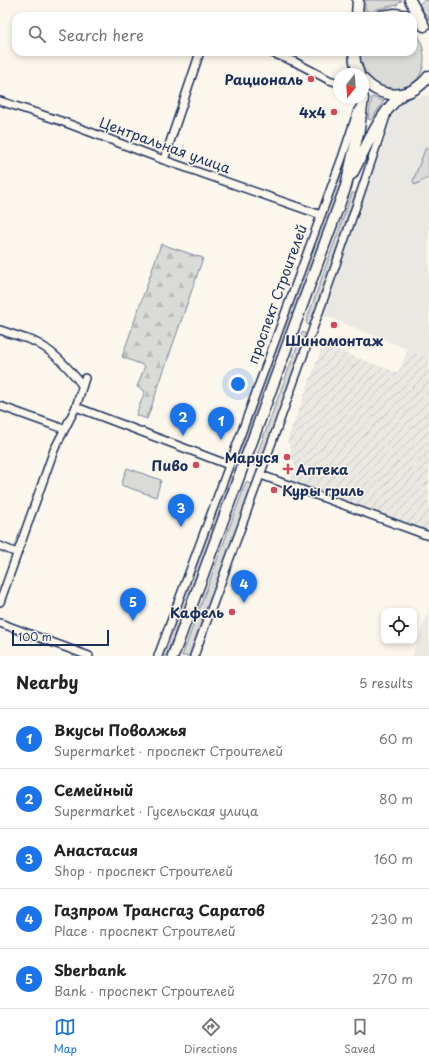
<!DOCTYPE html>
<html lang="en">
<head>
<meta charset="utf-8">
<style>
	:root { --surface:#fff; --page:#f6f6f6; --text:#222; --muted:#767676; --line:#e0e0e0; --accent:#1a73e8 }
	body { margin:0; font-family:"Playpen Sans",sans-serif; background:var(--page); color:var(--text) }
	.controls { position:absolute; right:12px; bottom:12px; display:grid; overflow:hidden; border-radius:8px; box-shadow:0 2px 6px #0003 }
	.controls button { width:36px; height:36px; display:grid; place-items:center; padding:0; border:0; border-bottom:1px solid var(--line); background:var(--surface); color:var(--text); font:20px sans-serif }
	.compass { position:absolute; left:333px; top:68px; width:36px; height:36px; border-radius:50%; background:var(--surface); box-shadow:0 2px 6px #0003; rotate:197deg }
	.scale { position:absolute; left:12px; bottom:10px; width:97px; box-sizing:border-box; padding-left:4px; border:2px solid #1b2f5e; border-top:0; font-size:11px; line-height:14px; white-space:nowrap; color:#1b2f5e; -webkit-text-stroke:3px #fbf7ec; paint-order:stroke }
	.you { position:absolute; left:238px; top:384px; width:14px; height:14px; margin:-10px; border:3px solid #fff; border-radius:50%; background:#1a73e8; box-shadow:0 0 0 6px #1a73e833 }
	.badge { display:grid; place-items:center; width:26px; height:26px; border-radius:50%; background:var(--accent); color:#fff; font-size:13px; font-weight:700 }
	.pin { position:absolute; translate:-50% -33px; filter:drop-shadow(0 1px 2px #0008) }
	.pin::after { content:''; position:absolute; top:21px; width:14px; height:12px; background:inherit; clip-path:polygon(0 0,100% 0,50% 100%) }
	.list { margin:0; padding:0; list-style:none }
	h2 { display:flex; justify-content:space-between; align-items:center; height:52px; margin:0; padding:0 16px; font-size:17px }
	h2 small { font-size:13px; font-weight:400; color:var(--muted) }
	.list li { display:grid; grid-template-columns:26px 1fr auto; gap:12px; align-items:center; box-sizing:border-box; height:60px; padding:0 16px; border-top:1px solid var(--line) }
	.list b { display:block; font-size:15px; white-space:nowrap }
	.list p { margin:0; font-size:13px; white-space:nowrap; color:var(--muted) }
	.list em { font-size:13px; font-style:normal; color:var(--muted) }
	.icon { flex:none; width:22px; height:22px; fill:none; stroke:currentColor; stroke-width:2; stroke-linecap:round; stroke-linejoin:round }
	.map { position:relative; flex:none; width:429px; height:656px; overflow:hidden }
	.search { position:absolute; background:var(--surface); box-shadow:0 2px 6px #0003; left:12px; right:12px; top:12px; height:44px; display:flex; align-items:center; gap:10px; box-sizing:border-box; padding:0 14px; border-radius:12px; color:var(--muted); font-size:15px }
	.sheet { height:352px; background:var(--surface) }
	nav { display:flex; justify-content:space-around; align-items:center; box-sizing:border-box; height:56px; border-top:1px solid var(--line); background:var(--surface); font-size:11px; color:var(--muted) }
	nav a { display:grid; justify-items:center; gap:2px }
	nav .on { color:var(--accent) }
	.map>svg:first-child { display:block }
</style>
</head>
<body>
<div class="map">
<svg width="429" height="656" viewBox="0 0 429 656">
	<defs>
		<pattern id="industrial-furrows" width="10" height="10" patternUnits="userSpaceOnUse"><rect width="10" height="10" fill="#eae8e2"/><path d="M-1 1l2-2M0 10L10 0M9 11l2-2" fill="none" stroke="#c8c7c4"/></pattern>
		<pattern id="forest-firs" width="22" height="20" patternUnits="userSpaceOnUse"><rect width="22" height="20" fill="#dadad7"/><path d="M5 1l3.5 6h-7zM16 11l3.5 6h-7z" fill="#babbbb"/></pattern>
	</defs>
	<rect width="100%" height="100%" fill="#fbf7ec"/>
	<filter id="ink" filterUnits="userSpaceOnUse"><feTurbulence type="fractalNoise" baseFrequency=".025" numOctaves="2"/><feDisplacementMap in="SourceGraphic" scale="8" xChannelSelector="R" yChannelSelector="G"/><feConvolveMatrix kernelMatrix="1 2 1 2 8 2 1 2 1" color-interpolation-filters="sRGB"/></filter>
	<g filter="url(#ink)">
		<g fill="#eae8e2">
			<path d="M429,95V358L331,318L321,316L392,116L398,106L408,98L418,96Z"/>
			<path d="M429,610V656H412Z"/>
		</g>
		<path fill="url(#industrial-furrows)" d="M323,345L398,373L408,350L429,358V534L290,482L295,471L291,448L287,441Z"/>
		<g fill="#dadad7" stroke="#7a849a">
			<path d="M365,0H401V1L397,5L377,9L371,12L365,10Z"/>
			<path d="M424,0H429V20L419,4Z"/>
			<path d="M413,28C429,47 429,81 403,88C380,93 359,75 360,52H413Z"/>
			<path d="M372,97L384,101L371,120L368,119Z"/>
			<path d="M426,147L429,151V177L415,185L413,181Z"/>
			<path d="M345,159H347L348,161L339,189L240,460L236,459Z"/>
			<path d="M352,193H356L357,195L311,324L308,325L306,322Z"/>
			<path d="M303,332L307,335L260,468L253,465L302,333Z"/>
			<path d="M127,468L161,480L156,497L121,485Z"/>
			<path d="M229,476L234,477L166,656H162Z"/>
			<path d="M246,482L253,485L189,656H182Z"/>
		</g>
		<path fill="url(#forest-firs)" stroke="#7a849a" d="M161,244L203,258L147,419L136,415L145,391L137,387L145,366L122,357Z"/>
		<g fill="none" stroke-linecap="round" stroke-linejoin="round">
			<g stroke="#1b2f5e" stroke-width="10">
				<g id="minor">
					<path d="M270,52L295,62L329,80L339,83"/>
					<path d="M0,101L61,121L164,160L321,215"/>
					<path d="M164,160L200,52"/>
					<path d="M0,330C11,334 22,337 33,341C53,350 69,368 82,385"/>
					<path d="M0,406L64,429"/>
					<path d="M76,407L229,465"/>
					<path d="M261,475L429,536"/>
					<path d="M0,546L17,553"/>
					<path d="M0,602L54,450L76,407L85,378"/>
					<path d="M0,623L89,656"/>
					<path d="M158,656L242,431L342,158L358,110"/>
					<path d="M194,656C239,533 284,411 328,287C348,230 368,173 386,116"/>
				</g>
			</g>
			<g stroke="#1b2f5e" stroke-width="13">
				<g id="primary">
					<path d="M410,0L424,26"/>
					<path d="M357,16L358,0"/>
					<path d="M381,16L395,14L408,16"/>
					<path d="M354,52L355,62L359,74"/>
					<path d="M363,79C383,101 411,99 429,76"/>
					<path d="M352,174C366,148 380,111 403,94"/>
					<path d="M173,656L346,186L359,129L363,98"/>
				</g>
			</g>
			<use href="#minor" stroke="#fbf7ec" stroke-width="7"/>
			<use href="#primary" stroke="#fbf7ec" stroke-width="10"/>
		</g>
	</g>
	<g fill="#d1495b" stroke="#fbf7ec" stroke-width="1.5">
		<circle cx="311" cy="79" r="4"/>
		<circle cx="334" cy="112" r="4"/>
		<circle cx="334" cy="325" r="4"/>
		<circle cx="287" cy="457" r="4"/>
		<circle cx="196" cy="465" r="4"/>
		<path d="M286 463h4v4h4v4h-4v4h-4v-4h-4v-4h4z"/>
		<circle cx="274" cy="490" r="4"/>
		<circle cx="232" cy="612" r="4"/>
	</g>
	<g text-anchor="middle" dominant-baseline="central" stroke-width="3" stroke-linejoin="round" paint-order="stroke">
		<g font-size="14" font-weight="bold" fill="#1b2f5e" stroke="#fbf7ec" text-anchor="end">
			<text x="303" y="79">Рациональ</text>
			<text x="326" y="112">4x4</text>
			<text x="334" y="340" text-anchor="middle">Шиномонтаж</text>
			<text x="279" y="457">Маруся</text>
			<text x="188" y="465">Пиво</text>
			<text x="296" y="469" text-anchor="start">Аптека</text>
			<text x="282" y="490" text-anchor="start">Куры гриль</text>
			<text x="224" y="612">Кафель</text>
		</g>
		<g font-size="14" fill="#1b2f5e" stroke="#fbf7ec">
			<text transform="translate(165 145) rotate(20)">Центральная улица</text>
			<text transform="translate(277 294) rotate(-70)">проспект Строителей</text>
		</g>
	</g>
</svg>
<div class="controls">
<button><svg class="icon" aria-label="locate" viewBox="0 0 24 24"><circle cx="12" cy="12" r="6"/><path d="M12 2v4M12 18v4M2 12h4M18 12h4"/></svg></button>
</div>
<svg class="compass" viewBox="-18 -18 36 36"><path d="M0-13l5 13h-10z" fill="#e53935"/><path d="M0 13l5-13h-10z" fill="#767676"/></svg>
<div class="scale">100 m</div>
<div class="you"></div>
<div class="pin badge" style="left:221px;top:440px">1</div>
<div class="pin badge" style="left:183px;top:436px">2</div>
<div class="pin badge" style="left:181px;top:527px">3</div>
<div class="pin badge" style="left:244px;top:603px">4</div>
<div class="pin badge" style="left:133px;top:621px">5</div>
<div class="search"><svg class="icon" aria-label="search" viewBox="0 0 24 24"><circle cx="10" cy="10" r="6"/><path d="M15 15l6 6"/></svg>Search here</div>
</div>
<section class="sheet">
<h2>Nearby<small>5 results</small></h2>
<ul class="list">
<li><span class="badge">1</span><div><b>Вкусы Поволжья</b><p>Supermarket · проспект Строителей</p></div><em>60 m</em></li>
<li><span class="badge">2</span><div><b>Семейный</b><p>Supermarket · Гусельская улица</p></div><em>80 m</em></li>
<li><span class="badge">3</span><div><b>Анастасия</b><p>Shop · проспект Строителей</p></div><em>160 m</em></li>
<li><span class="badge">4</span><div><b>Газпром Трансгаз Саратов</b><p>Place · проспект Строителей</p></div><em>230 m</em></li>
<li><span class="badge">5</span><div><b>Sberbank</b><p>Bank · проспект Строителей</p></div><em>270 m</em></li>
</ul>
</section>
<nav>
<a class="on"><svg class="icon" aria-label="map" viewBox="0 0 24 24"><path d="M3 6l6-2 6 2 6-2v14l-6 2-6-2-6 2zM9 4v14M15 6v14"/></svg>Map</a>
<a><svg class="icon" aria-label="directions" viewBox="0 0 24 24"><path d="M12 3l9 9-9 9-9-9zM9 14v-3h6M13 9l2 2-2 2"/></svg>Directions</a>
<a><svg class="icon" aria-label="saved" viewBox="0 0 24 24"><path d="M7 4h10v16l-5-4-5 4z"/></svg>Saved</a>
</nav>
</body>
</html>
